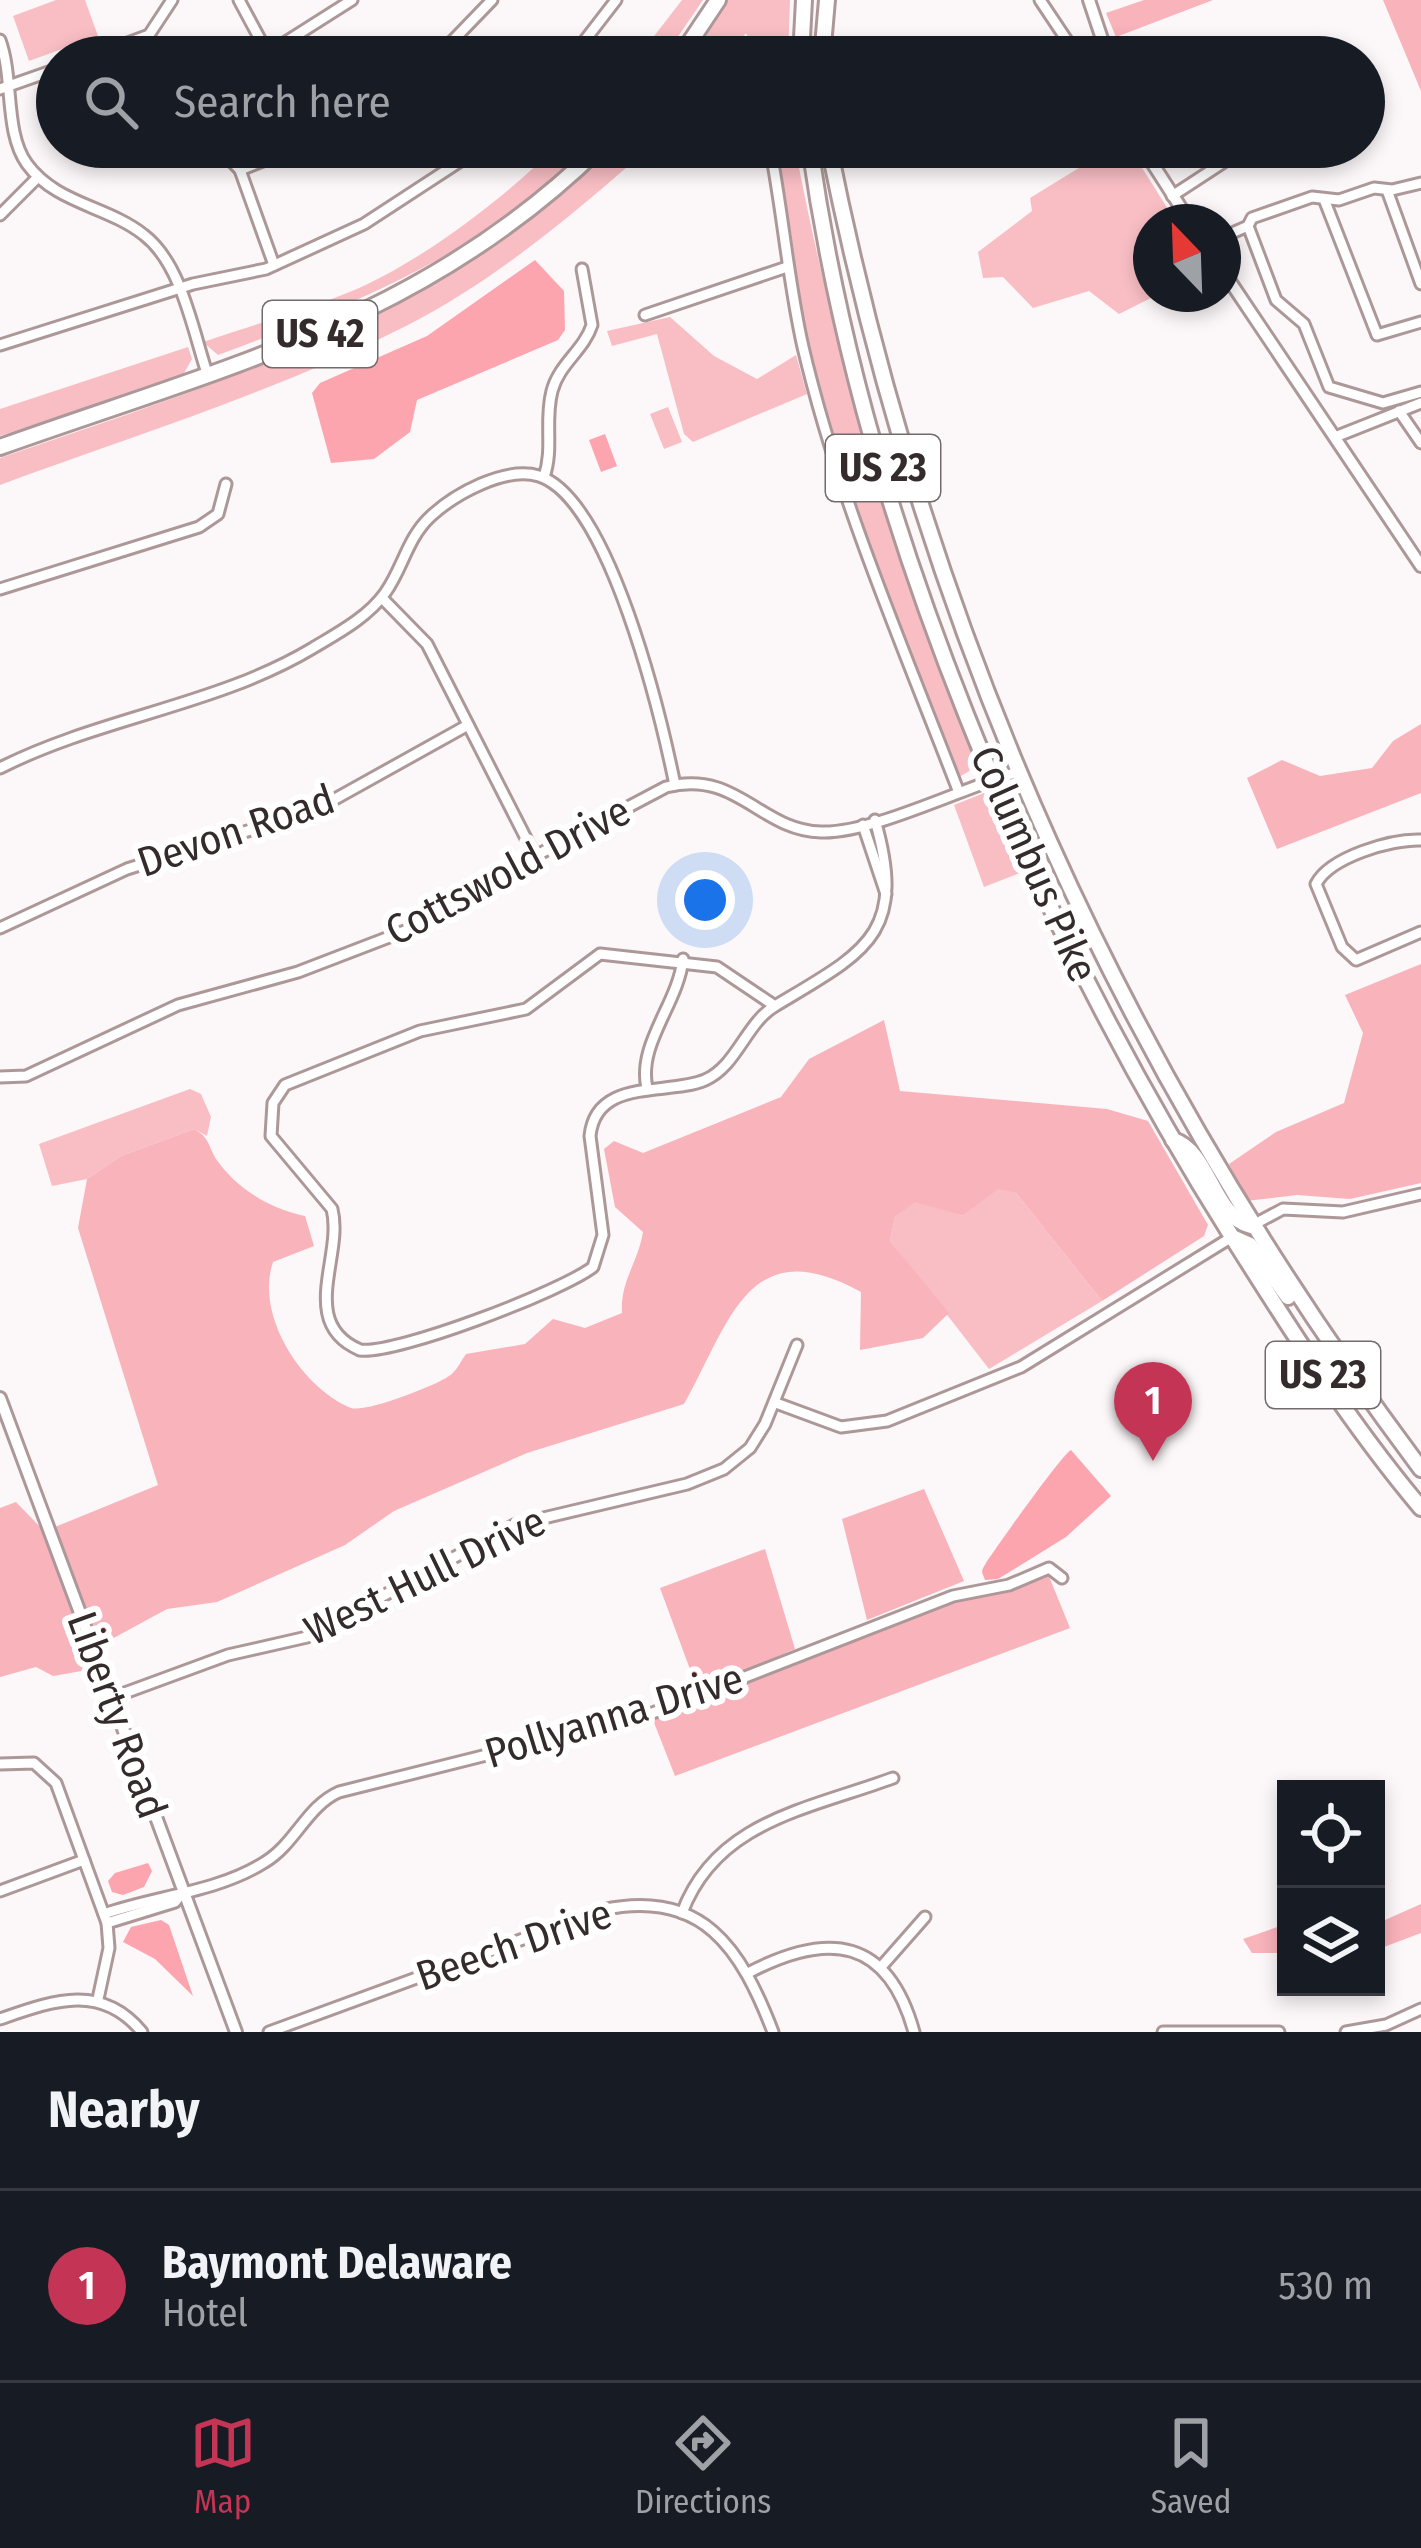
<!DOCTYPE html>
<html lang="en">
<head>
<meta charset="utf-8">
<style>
	:root { --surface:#171b24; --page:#20242c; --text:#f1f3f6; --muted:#9ea1a6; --line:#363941; --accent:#c43455 }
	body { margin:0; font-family:"Fira Sans Condensed",sans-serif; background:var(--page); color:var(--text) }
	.controls { position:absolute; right:36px; bottom:36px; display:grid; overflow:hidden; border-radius:0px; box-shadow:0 6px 18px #0003 }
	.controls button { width:108px; height:108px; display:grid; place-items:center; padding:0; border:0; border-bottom:3px solid var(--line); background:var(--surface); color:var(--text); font:60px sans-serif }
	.compass { position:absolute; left:1133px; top:204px; width:108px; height:108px; border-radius:50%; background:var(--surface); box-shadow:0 6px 18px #0003; rotate:337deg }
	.you { position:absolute; left:705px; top:900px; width:42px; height:42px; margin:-30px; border:9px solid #fff; border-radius:50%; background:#1a73e8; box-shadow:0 0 0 18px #1a73e833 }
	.badge { display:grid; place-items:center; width:78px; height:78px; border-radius:50%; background:var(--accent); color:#fff; font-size:39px; font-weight:700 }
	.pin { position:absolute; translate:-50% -99px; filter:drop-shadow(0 3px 6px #0008) }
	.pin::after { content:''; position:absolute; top:63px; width:42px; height:36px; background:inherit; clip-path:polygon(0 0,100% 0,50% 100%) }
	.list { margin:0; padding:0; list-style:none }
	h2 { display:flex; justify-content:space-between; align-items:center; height:156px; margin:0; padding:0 48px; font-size:51px }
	h2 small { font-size:39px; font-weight:400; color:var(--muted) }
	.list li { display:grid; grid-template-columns:78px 1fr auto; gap:36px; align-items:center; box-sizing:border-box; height:192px; padding:0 48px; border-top:3px solid var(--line) }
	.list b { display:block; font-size:45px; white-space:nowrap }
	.list p { margin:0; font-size:39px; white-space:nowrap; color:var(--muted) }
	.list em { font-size:39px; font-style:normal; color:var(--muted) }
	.icon { flex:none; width:66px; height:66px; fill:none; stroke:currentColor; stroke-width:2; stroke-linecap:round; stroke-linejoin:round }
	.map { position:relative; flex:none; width:1421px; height:2032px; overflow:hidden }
	.search { position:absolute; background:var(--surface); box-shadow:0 6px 18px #0003; left:36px; right:36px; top:36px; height:132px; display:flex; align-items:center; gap:30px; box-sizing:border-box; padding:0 42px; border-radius:66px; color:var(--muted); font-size:45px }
	.sheet { height:348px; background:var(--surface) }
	nav { display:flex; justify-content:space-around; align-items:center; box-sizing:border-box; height:168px; border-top:3px solid var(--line); background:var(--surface); font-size:33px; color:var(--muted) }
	nav a { display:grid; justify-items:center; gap:6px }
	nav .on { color:var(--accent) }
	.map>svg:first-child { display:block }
</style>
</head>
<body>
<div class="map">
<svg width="1421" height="2032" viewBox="0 0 1421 2032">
	<rect width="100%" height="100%" fill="#fcf7f8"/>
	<g fill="#f8bec4">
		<path d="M56,0H85L98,36L29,61L13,16Z"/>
		<path d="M682,0H703L664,57H638Z"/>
		<path d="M727,0H790L788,57H758L746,33L727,57H691Z"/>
		<path d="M555,147H586C484,254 352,305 218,355L203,342C252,325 304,311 352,291C419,263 504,199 555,147Z"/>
		<path d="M612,147H650C576,212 496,280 408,325C278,391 136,435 0,485V458C219,383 444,314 612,147Z"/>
		<path d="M774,147H795C835,359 898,566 978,766L959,777C896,618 833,459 797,292C787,244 782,195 774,147Z"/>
		<path d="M1113,147H1129L1176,222H1151V294H1159L1119,314L1089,291L1033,308L1003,277L983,278L978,252L1032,211L1030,198Z"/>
		<path d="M670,317L714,356L757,379L796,355L807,394L693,442L684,434L657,334L612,346L607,331Z"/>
		<path d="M188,347L192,359L183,375L0,436V409Z"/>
		<path d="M668,407L682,442L664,449L650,414Z"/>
		<path d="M984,793L990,795L1025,871L984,887L954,805Z"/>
		<path d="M190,1089L201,1094L211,1117L207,1136L194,1129L121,1156L87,1179L52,1186L39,1144Z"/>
		<path d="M998,1188L1016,1193L1102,1301L989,1369L890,1241L895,1217L915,1201L963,1216Z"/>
	</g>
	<g fill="#f9b3ba">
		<path d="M1144,0H1213L1116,37L1106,13Z"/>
		<path d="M1383,0H1421V91Z"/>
		<path d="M1421,724V793L1277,849L1247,778L1282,760L1320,776L1372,768L1393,741Z"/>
		<path d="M1421,964V1183L1350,1199L1297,1195L1246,1201L1229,1164L1276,1132L1344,1103L1363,1033L1345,995Z"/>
		<path d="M884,1020L900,1091L1107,1109L1148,1121L1208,1225L1204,1236L1102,1301L1016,1193L998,1189L963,1216L915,1202L895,1217L890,1241L949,1313L923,1338L860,1350L861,1292C748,1229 730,1323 684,1404L527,1453L394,1511L345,1545L217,1602L167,1609L97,1647L55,1527L158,1485L78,1228L87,1179L121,1156L194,1129C209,1137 208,1145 216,1159C237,1189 270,1209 305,1216L314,1246L273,1262C255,1315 301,1387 351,1408C365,1413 435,1386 449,1376C456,1372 461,1361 466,1354L525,1344L553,1319L585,1328L622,1313C620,1281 638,1263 643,1232L615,1207L604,1149L614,1141L643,1153L781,1097L809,1059Z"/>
		<path d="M924,1489L964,1581L867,1620L842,1519Z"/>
		<path d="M16,1502L44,1531L93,1669L53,1676L36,1667L0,1677V1508Z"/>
		<path d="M765,1549L795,1649L698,1691L660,1588Z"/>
		<path d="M1048,1574L1070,1628L675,1776L653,1720L932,1610Z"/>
		<path d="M1421,1904V1933L1376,1950V1924Z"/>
		<path d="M1286,1924V1953H1252L1243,1939Z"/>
	</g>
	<g fill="#fca5af">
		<path d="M535,260L564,291L565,330L558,340L417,400L410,432L374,459L331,463L312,393L320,383L427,336Z"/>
		<path d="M605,434L617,466L601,472L589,440Z"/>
		<path d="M1071,1450L1111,1496L1066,1537L998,1579L985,1580C982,1571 980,1573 986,1563C995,1549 1063,1453 1071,1450Z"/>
		<path d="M148,1863L152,1871L144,1887L123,1895L112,1892L108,1881L115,1873Z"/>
		<path d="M161,1920L169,1925L193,1996L155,1959L123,1942L131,1927Z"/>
	</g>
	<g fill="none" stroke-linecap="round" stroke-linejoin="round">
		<g stroke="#ad9899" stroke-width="15">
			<g id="minor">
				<path d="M239,0L268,54"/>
				<path d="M1040,0L1078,57"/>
				<path d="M0,40C14,78 4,132 27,164C56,204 108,206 144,235C182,264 193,332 208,376"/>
				<path d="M90,57L149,35L172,0"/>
				<path d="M262,57L352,0"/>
				<path d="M437,57L492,0"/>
				<path d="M572,57L616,0"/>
				<path d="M0,89L57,69"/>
				<path d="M218,147L240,170L274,265"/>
				<path d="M770,147C783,213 788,281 803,347C839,500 902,644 958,790"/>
				<path d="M240,170L299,147"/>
				<path d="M1387,190L1421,284"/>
				<path d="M1172,196L1247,147"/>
				<path d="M1324,199L1377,335L1421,322"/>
				<path d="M0,215L38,177"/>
				<path d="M1248,226L1276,300L1304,324L1329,387L1383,403L1421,392"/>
				<path d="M1223,237L1248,226L1252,218L1312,197L1339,200L1374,188L1392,190L1421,183"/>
				<path d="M645,315L787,267"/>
				<path d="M0,345L193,284L266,269L364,224L482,147"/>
				<path d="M1399,411L1421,443"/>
				<path d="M1335,437L1421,403"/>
				<path d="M544,477C554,448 544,421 552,391C559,364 584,350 592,325L582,269"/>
				<path d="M0,589L199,527L218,514L226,484"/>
				<path d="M382,598L427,644L535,856"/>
				<path d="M0,768C101,717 216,706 313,648C338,633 368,617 385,593C403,568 407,538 431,516C455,494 505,466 539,476C610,499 661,717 675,785"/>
				<path d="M863,825L886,894"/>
				<path d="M1421,840C1391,839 1330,857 1316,884L1342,947L1356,960L1421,932"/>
				<path d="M0,928L127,869L317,809L468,725"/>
				<path d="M775,1006L717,967L600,954L526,1009L420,1031L285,1085L273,1103L271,1136L332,1209C344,1256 297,1323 360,1350C396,1355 562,1291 593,1267L603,1235L590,1136C596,1077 668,1096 705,1080C737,1066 746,1023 775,1006C865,952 908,935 875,820"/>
				<path d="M0,1077L26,1076L178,1005L298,972L423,924L505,872L666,787C737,769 759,830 821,832C871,834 965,787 1017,772"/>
				<path d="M647,1088C637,1044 678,1004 683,959"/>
				<path d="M1251,1226L1283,1209L1343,1212L1421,1194"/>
				<path d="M776,1403L841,1427L887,1421L1021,1367L1232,1237"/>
				<path d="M111,1698L228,1655L307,1637L514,1525L687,1484L724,1469L750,1448L765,1424L797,1345"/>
				<path d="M0,1764L34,1763L56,1783L107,1923L109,1948L98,1999"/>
				<path d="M0,1891L84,1860"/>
				<path d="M682,1913C716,1821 809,1809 893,1778"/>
				<path d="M104,1914C155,1896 218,1892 265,1862C295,1844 307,1806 339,1792L650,1714L953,1596L1009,1585L1049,1568L1062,1578"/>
				<path d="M107,1923L175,1902L183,1892"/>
				<path d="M881,1967L925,1917"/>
				<path d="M750,1972C829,1931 888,1938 914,2032"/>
				<path d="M0,2019C52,2001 101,1982 142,2032"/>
				<path d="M269,2032L602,1910C703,1888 741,1949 773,2032"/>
				<path d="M1163,2032H1279"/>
				<path d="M1346,2032L1386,2025L1421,2009"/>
			</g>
		</g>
		<g stroke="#ad9899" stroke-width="16">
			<g id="tertiary">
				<path d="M1089,0L1108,57"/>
				<path d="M1142,147L1190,222"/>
				<path d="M1223,271L1421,566"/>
				<path d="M0,1398L236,2032"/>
			</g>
		</g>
		<g stroke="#ad9899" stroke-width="20">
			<g id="trunk">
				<path d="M680,57L718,0"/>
				<path d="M801,57L804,0"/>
				<path d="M822,57L827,0"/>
				<path d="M810,147C863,524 1032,919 1234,1240C1292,1332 1351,1425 1421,1508"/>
				<path d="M829,147C927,637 1122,1070 1421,1469"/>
				<path d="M0,447C224,367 424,320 600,147"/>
				<path d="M1173,1140C1210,1152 1212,1216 1251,1226"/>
				<path d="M1232,1237L1250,1245L1288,1297"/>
			</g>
		</g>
		<use href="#minor" stroke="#fff" stroke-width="9"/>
		<use href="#tertiary" stroke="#fff" stroke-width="10"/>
		<use href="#trunk" stroke="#fff" stroke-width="14"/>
	</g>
	<g text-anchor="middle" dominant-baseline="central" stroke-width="12" stroke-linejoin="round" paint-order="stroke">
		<g fill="#fff" stroke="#716b6b" stroke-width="3">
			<rect x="263" y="301" width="114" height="66" rx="9"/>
			<rect x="826" y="435" width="114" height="66" rx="9"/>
			<rect x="1266" y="1342" width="114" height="66" rx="9"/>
		</g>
		<g font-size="39" font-weight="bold" fill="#342b2c">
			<text x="320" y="334">US 42</text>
			<text x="883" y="468">US 23</text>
			<text x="1323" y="1375">US 23</text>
		</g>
		<g font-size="42" fill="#342b2c" stroke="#fff">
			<text transform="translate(236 831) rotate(-19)">Devon Road</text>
			<text transform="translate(1034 864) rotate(66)">Columbus Pike</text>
			<text transform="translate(508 871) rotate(-28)">Cottswold Drive</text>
			<text transform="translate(425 1576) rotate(-26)">West Hull Drive</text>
			<text transform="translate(117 1715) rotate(70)">Liberty Road</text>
			<text transform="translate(614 1716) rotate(-17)">Pollyanna Drive</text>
			<text transform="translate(514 1945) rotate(-19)">Beech Drive</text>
		</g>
	</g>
</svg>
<div class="controls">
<button><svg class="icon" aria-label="locate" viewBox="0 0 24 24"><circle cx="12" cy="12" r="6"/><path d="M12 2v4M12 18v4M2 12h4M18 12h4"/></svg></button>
<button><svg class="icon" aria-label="layers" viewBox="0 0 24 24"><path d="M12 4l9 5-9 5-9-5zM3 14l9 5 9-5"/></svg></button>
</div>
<svg class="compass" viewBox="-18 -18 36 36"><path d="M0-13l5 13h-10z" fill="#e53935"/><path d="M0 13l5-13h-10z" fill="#9ea1a6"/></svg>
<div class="you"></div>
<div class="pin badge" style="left:1153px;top:1461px">1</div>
<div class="search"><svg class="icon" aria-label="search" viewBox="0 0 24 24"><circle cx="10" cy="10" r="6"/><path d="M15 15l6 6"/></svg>Search here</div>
</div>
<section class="sheet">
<h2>Nearby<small></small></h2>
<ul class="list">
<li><span class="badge">1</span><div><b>Baymont Delaware</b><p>Hotel</p></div><em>530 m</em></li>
</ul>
</section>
<nav>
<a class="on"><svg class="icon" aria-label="map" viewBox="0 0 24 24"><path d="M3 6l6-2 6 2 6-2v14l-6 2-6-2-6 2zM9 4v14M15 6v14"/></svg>Map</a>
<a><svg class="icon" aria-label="directions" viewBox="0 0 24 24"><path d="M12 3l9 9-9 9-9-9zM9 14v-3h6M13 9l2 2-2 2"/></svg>Directions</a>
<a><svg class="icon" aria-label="saved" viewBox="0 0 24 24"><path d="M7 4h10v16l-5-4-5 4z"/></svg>Saved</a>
</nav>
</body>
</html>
